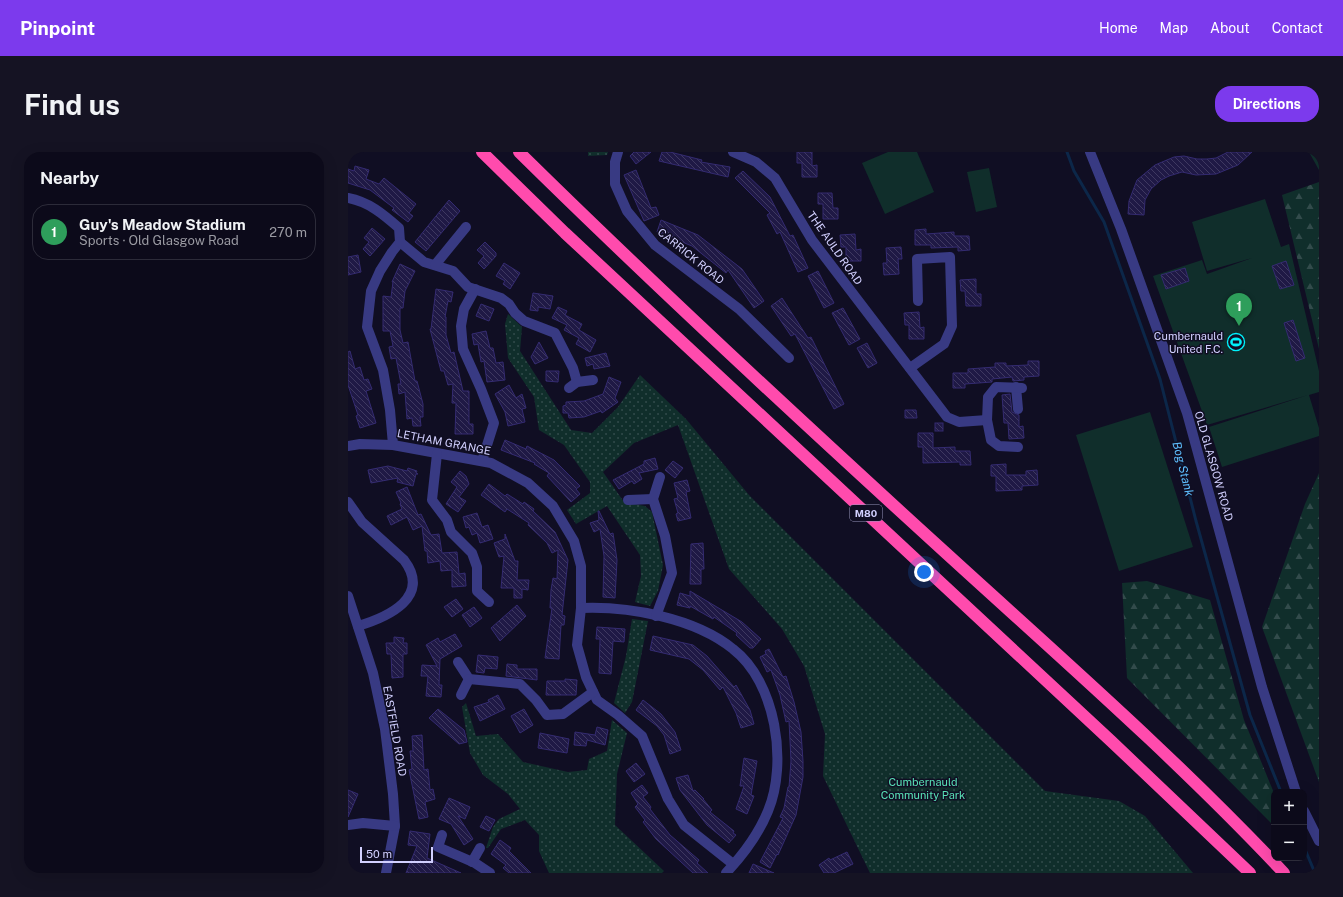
<!DOCTYPE html>
<html lang="en">
<head>
<meta charset="utf-8">
<style>
	:root { --surface:#0c0a1a; --page:#151323; --text:#f1f3f6; --muted:#9a9aa2; --line:#2c2b39; --accent:#7c3aed }
	body { margin:0; font-family:"Public Sans",sans-serif; background:var(--page); color:var(--text) }
	.controls { position:absolute; right:12px; bottom:12px; display:grid; overflow:hidden; border-radius:8px; box-shadow:0 4px 16px #0002 }
	.controls button { width:36px; height:36px; display:grid; place-items:center; padding:0; border:0; border-bottom:1px solid var(--line); background:var(--surface); color:var(--text); font:20px sans-serif }
	.scale { position:absolute; left:12px; bottom:10px; width:73px; box-sizing:border-box; padding-left:4px; border:2px solid #d2d0ff; border-top:0; font-size:11px; line-height:14px; white-space:nowrap; color:#d2d0ff; -webkit-text-stroke:3px #100e23; paint-order:stroke }
	.you { position:absolute; left:576px; top:420px; width:14px; height:14px; margin:-10px; border:3px solid #fff; border-radius:50%; background:#1a73e8; box-shadow:0 0 0 6px #1a73e833 }
	.badge { display:grid; place-items:center; width:26px; height:26px; border-radius:50%; background:var(--accent); color:#fff; font-size:13px; font-weight:700 }
	.pin { position:absolute; translate:-50% -33px; filter:drop-shadow(0 1px 2px #0008) }
	.pin::after { content:''; position:absolute; top:21px; width:14px; height:12px; background:inherit; clip-path:polygon(0 0,100% 0,50% 100%) }
	.list { margin:0; padding:0; list-style:none }
	h2 { display:flex; justify-content:space-between; align-items:center; height:52px; margin:0; padding:0 16px; font-size:17px }
	h2 small { font-size:13px; font-weight:400; color:var(--muted) }
	.list li { display:grid; grid-template-columns:26px 1fr auto; gap:12px; align-items:center; box-sizing:border-box; height:56px; margin:0 8px 8px; padding:0 8px; border:1px solid var(--line); border-radius:16px }
	.list b { display:block; font-size:15px; white-space:nowrap }
	.list p { margin:0; font-size:13px; white-space:nowrap; color:var(--muted) }
	.list em { font-size:13px; font-style:normal; color:var(--muted) }
	.map { position:relative; flex:none; width:971px; height:721px; overflow:hidden; border-radius:16px }
	header { display:flex; align-items:center; gap:24px; box-sizing:border-box; height:56px; padding:0 20px; background:var(--accent); color:#fff }
	header strong { font-size:19px }
	nav { display:flex; gap:22px; margin-inline-start:auto; font-size:14px }
	.intro { display:flex; align-items:center; justify-content:space-between; box-sizing:border-box; height:96px; padding:0 24px }
	h1 { margin:0; font-size:28px }
	.button { padding:10px 18px; border-radius:16px; background:var(--accent); color:#fff; font-size:14px; font-weight:700 }
	main { display:flex; gap:24px; padding:0 24px }
	aside { flex:1; background:var(--surface); border-radius:16px; box-shadow:0 4px 16px #0002 }
	.map>svg:first-child { display:block }
</style>
</head>
<body>
<header>
<strong>Pinpoint</strong>
<nav><a>Home</a><a>Map</a><a>About</a><a>Contact</a></nav>
</header>
<div class="intro"><h1>Find us</h1><a class="button">Directions</a></div>
<main>
<aside>
<h2>Nearby<small></small></h2>
<ul class="list">
<li><span class="badge" style="background:#2e9e5b">1</span><div><b>Guy's Meadow Stadium</b><p>Sports · Old Glasgow Road</p></div><em>270 m</em></li>
</ul>
</aside>
<div class="map">
<svg width="971" height="721" viewBox="0 0 971 721">
	<defs>
		<pattern id="forest-firs" width="22" height="20" patternUnits="userSpaceOnUse"><rect width="22" height="20" fill="#102e2b"/><path d="M5 1l3.5 6h-7zM16 11l3.5 6h-7z" fill="#324b4b"/></pattern>
		<pattern id="park-dots" width="8" height="8" patternUnits="userSpaceOnUse"><rect width="8" height="8" fill="#102e2b"/><path d="M2 2h.1M6 6h.1" fill="none" stroke="#324b4b" stroke-width="1.8" stroke-linecap="round"/></pattern>
		<pattern id="building-back-hatch" width="6" height="6" patternUnits="userSpaceOnUse"><rect width="6" height="6" fill="#1f1945"/><path d="M-1 5l2 2M0 0l6 6M5-1l2 2" fill="none" stroke="#3f3961"/></pattern>
	</defs>
	<rect width="100%" height="100%" fill="#100e23"/>
	<g fill="#102e2b">
		<path d="M540,0H569L586,40L537,62L514,11Z"/>
		<path d="M641,16L649,55L628,60L619,20Z"/>
		<path d="M917,47L933,95L941,92L971,219V240L961,243L971,276V284L874,315L861,275L960,243L859,273L805,124L854,108L859,122L904,106L859,119L844,70Z"/>
		<path d="M802,260L845,395L771,419L728,283Z"/>
	</g>
	<g fill="url(#forest-firs)">
		<path d="M961,0H971V18Z"/>
		<path d="M971,30V197L934,43Z"/>
		<path d="M971,321V630L914,475L957,352Z"/>
		<path d="M799,429L862,448L896,568L926,641V674L779,526L774,431Z"/>
	</g>
	<g fill="url(#park-dots)">
		<path d="M240,0H260L259,3L240,4Z"/>
		<path d="M160,162L174,175L172,199L223,278L244,281L270,255L292,223L338,267L401,343L697,639L771,649L797,664L845,721H522L475,624L477,582L456,514L434,477L381,417L330,273L286,291L255,320L276,350L297,354L304,360L315,413L310,439L302,454L287,450L293,424L292,403L259,354L228,372L219,358L242,341V330L216,293L191,278L186,245L160,206L157,172Z"/>
		<path d="M284,467L300,469L284,550L277,561L266,551L278,504Z"/>
		<path d="M118,551L128,584L150,582L175,610L220,620L239,618L241,607L259,599L264,568L279,581L269,622L267,673L316,719L314,721H201L191,699V683L177,668L153,677L140,696H138L145,675L151,667L172,657L160,642L135,623L122,601L114,555Z"/>
	</g>
	<g fill="none" stroke-linecap="round" stroke-linejoin="round">
		<g stroke="#0c2749" stroke-width="3">
			<path d="M719,0L726,19L756,70L812,227L848,369L902,563L933,640"/>
			<path d="M956,695L967,721"/>
		</g>
	</g>
	<g fill="url(#building-back-hatch)" stroke="#342b71">
		<path d="M286,0H303L288,12L282,4Z"/>
		<path d="M314,0H322L354,8L353,10L382,15L380,25L311,9Z"/>
		<path d="M449,0H464V14L469,13V25H454V11H449Z"/>
		<path d="M880,0H904L890,13L868,22L848,23L834,20L821,24L813,28L803,37L797,48L796,63L780,62L781,49L789,28L807,13L826,5L836,4L849,7H859L868,6Z"/>
		<path d="M7,14L21,18L18,27L31,32L36,26L68,52L61,61L65,64L60,70L44,58L46,56L22,38L0,31V17L6,19Z"/>
		<path d="M288,18L303,56L308,55L311,63L296,69L276,23Z"/>
		<path d="M395,19L422,45L442,84L445,83L460,116L450,120L432,80L429,82L419,63L422,61L387,26Z"/>
		<path d="M470,41H484L485,56H490V67H475V52H470Z"/>
		<path d="M101,48L112,59L78,99L67,90Z"/>
		<path d="M313,68L350,83L394,117L416,149L406,156L380,118L378,121L344,94L309,80Z"/>
		<path d="M24,76L37,87L22,104L15,97L21,90L16,86Z"/>
		<path d="M578,77V82L606,80V84H621L622,98L610,99V95L583,96V93H567V78Z"/>
		<path d="M507,82L508,98L513,97V109H498V95H493L492,83Z"/>
		<path d="M137,90L148,101V104L136,117L130,111L136,104L129,98Z"/>
		<path d="M553,95L554,107H550L551,122L536,123L535,111H539L538,96Z"/>
		<path d="M10,103L13,120L0,123V105Z"/>
		<path d="M938,109L946,133L932,137L924,114Z"/>
		<path d="M156,111L172,121L162,137L155,132L157,129L148,124Z"/>
		<path d="M52,112L67,119L57,139L55,156H52V178L55,191L60,190L67,229H69L75,252V265H72L73,274H65L64,266L59,267L57,240L51,242L50,232H53L48,206L43,207L41,195L45,194L42,179H35V144L43,145L45,130H44Z"/>
		<path d="M837,116L841,129L818,137L813,123Z"/>
		<path d="M470,119L486,151L476,156L460,124Z"/>
		<path d="M628,127V142H633V154H618L617,139H613L612,128Z"/>
		<path d="M88,137L105,140L103,150L100,149L97,165H98V183L103,201L106,200L115,239H121V272H125V282H107L108,251H104L105,232L100,233L96,219H93L82,177H83Z"/>
		<path d="M185,141L205,144L202,157L190,155V159L182,158Z"/>
		<path d="M434,146L460,186L463,185L496,252L486,257L447,182L443,184L423,154Z"/>
		<path d="M133,152L146,157L141,169L128,164Z"/>
		<path d="M210,155L219,159L217,163L234,172L231,178L248,188L242,200L228,192L231,186L216,178L219,173L204,166Z"/>
		<path d="M495,156L512,187L501,193L484,161Z"/>
		<path d="M571,160L572,176L576,175V187H561V173H557L556,161Z"/>
		<path d="M945,168L957,206L948,209L936,171Z"/>
		<path d="M138,179L142,196H145L148,211L155,210L157,228L139,230L136,209L133,210L130,192L126,193L124,182Z"/>
		<path d="M191,190L200,206L187,212L183,205Z"/>
		<path d="M519,191L529,211L520,216L509,196Z"/>
		<path d="M2,199L7,217L12,215L16,228L20,227L24,237L18,239L28,271L12,276L8,264L10,263L0,233V200Z"/>
		<path d="M258,201L262,214L246,217L245,212L239,214L237,206Z"/>
		<path d="M680,209H691V224L676,225V228L665,229L664,225L644,227V230L617,232V236H605V221H620V217L647,215V211H658V214L680,213Z"/>
		<path d="M198,219H211L210,230L198,229Z"/>
		<path d="M261,225L273,230L267,246L270,250L254,261L253,259L236,265L221,266L220,261H215V254L218,253V250L236,249L255,242Z"/>
		<path d="M161,233L168,246L174,242L178,256L174,257L177,270L160,274L157,260L147,242Z"/>
		<path d="M662,242L664,260L671,263V275L675,274L676,286L661,287L660,271H656L654,243Z"/>
		<path d="M557,258H568L569,266H557Z"/>
		<rect x="587" y="271" width="8" height="8"/>
		<path d="M570,281H585V296L607,295V299H622L623,313H612V310L575,311V295H570Z"/>
		<path d="M157,288L178,297L179,294L206,308L232,334L228,337L232,342L223,350L199,324L201,321L186,312L187,311L153,298Z"/>
		<path d="M307,306L310,317L291,321L294,327L286,332L284,329L271,337L265,328L296,312V309Z"/>
		<path d="M325,309L335,316L327,326L317,318Z"/>
		<path d="M658,312V323H678V319L689,318L690,333L674,334V338L648,339V324H643V313Z"/>
		<path d="M40,314L59,319L60,316L69,319L68,321L70,322H68L65,334L49,330L50,326L23,331L20,318Z"/>
		<path d="M112,319L118,324L121,332L111,345L118,349L110,360L98,352L109,335L103,330Z"/>
		<path d="M339,328L342,339L338,340L343,366L330,369L328,362L330,361L326,347L330,346L326,331Z"/>
		<path d="M141,332L157,344L159,342L175,352L176,350L186,357L185,359L207,380L220,408L214,463L217,464L216,473H213L211,507L197,506L204,456H202L203,438L205,426L209,427L210,398L204,401L199,391L180,373L181,371L159,357L157,360L133,343Z"/>
		<path d="M59,335L70,363L73,362L83,383L91,382L94,401L109,400L111,422L117,421L118,434L104,435V418L93,419L92,409L80,411L79,399H77L74,374L65,378L59,365L43,373L39,364L54,357L52,352L53,351L48,340Z"/>
		<path d="M250,359H251L262,382L265,381L269,408L267,446L255,445L256,404L252,377L246,380L242,371L251,368Z"/>
		<path d="M129,361L134,375L140,373L145,387L132,391L129,381L124,383L121,375L118,376L115,365Z"/>
		<path d="M157,382L167,409H170L169,428H181L180,438L174,437V446H166V436H153L156,404L151,405L146,391L157,387Z"/>
		<path d="M355,391L356,417H353V432H342L343,392Z"/>
		<path d="M342,439L394,470L413,487L405,496H402L388,483L389,481L366,465L365,467L342,454V456L329,453L332,441L342,444Z"/>
		<path d="M108,447L115,457L104,465L96,455Z"/>
		<path d="M169,453L178,464L152,489L143,476Z"/>
		<path d="M126,455L134,466L122,475L114,463Z"/>
		<path d="M249,475L277,477L276,490L265,489L263,522L251,521L252,487H248Z"/>
		<path d="M107,482L114,494L92,507L91,533H94L93,545L78,544L80,524H73L74,513L89,514L78,493L90,486L92,490Z"/>
		<path d="M305,484L345,493L359,504L386,535L388,533L402,558L406,572L393,576L388,561L375,535L372,538L355,518L341,507L302,498Z"/>
		<path d="M46,485L56,486L55,491H59V502H55V525L44,526L43,502H39L38,491H46Z"/>
		<path d="M421,497L435,525L438,524L446,550L453,580L455,609V625L448,663L430,703L429,702L422,716L412,710L435,666L432,665L436,656L440,635H441L443,609L441,569L438,570L432,543L423,518L419,520L412,505L418,502L417,499Z"/>
		<path d="M130,503L150,505L149,517L137,516L136,521L128,520Z"/>
		<path d="M159,512L169,513V517H189V528L158,524Z"/>
		<path d="M217,527L229,528L228,543H198L199,529H217Z"/>
		<path d="M150,543L157,557L132,569L126,555L141,550L140,548Z"/>
		<path d="M295,548L313,562L327,580L333,598L322,602L316,583L309,574L288,558Z"/>
		<path d="M90,557L116,578L119,590L111,592L81,566Z"/>
		<path d="M176,557L185,573L172,581L163,564Z"/>
		<path d="M249,575L260,578L257,593L239,588L238,594L226,593L227,580L247,583Z"/>
		<path d="M192,581L221,587L219,601L190,596Z"/>
		<path d="M74,583L76,618L80,617L82,638L85,637L87,647L77,650L80,665L71,667L61,618L64,617L62,599H65L64,584Z"/>
		<path d="M396,606L409,609L403,643L406,644L399,662L388,657L396,634H392Z"/>
		<path d="M288,611L297,622L286,630L278,619Z"/>
		<path d="M340,623L345,639L347,638L356,647H355L364,658L362,660L386,679L385,681L388,683L381,691L359,673L332,638L328,626Z"/>
		<path d="M294,633L300,641L295,645L303,655L302,657L322,683L351,708L349,711L360,721H345L308,687L295,670L297,668L287,655L290,652L283,641Z"/>
		<path d="M0,638L10,642L0,665Z"/>
		<path d="M101,646L122,655L117,667L110,664L125,687L116,693L103,672L91,667Z"/>
		<path d="M138,664L147,668L141,679L132,675Z"/>
		<path d="M62,679L82,682L79,706L113,721H58L69,694L60,693Z"/>
		<path d="M152,688L163,696L161,699L183,721H161L155,716L158,713L143,702Z"/>
		<path d="M499,700L505,712L486,721H476L471,713L481,706L482,708Z"/>
		<path d="M405,712L426,721H401Z"/>
	</g>
	<g fill="none" stroke-linecap="round" stroke-linejoin="round">
		<g stroke="#383a83" stroke-width="10">
			<path d="M270,0L267,10V32L279,59L307,93L391,157L441,206"/>
			<path d="M385,0L408,10L427,26L464,88L599,265L611,270L639,268"/>
			<path d="M742,0L773,77L839,261L914,535L948,640"/>
			<path d="M0,46C21,50 35,62 51,76L52,90L44,100L32,119L23,139L19,175L35,218L42,258L45,293"/>
			<path d="M52,90L76,110L105,119L120,135L153,146L161,152L167,161L176,169L207,181L225,216L229,230"/>
			<path d="M87,113L118,75"/>
			<path d="M127,137L116,157L113,174L115,197L133,237L146,271L134,309"/>
			<path d="M562,216L596,192L604,174L602,105L569,107L570,149"/>
			<path d="M668,235L670,257"/>
			<path d="M221,236L229,230L245,228"/>
			<path d="M0,294L12,292L45,293L143,311L180,331L205,354L226,389L233,414V456L229,493L238,525L249,548L270,563L294,584L320,647L336,673L385,712"/>
			<path d="M670,295L651,294L643,288L639,268L640,245L648,235L674,236"/>
			<path d="M89,302L84,348L99,368L103,380L124,401L129,415V439L141,450"/>
			<path d="M280,348L305,347"/>
			<path d="M0,350L14,370L56,408C84,445 40,465 10,474"/>
			<path d="M0,444L25,521L37,577L45,642L47,674L38,721"/>
			<path d="M233,456C281,454 347,466 385,497C428,530 440,611 420,659C411,681 394,704 378,721"/>
			<path d="M308,464L324,421L317,384L305,347L312,325"/>
			<path d="M110,510L121,527L172,532L188,548L199,563L215,562L245,540"/>
			<path d="M113,543L121,527"/>
			<path d="M956,659L971,689"/>
			<path d="M0,673L15,671L47,674"/>
			<path d="M94,683L90,695L127,711L142,721"/>
			<path d="M124,710L132,696"/>
		</g>
		<g stroke="#ff4bad" stroke-width="12">
			<path d="M134,0L217,81L763,589L902,721"/>
			<path d="M171,0C310,137 454,270 599,402C713,506 830,608 936,721"/>
		</g>
	</g>
	<defs>
		<g id="stadium-ring" transform="scale(0.9)"><circle r="9.5" fill="#100e23" stroke="#00f2fb" stroke-width="1.5"/><path d="M0-5a6.5 5 0 1 0 0 10a6.5 5 0 1 0 0-10ZM-3.5-1.8h7v3.6h-7Z" fill="#00f2fb"/></g>
	</defs>
	<g fill-rule="evenodd">
		<use href="#stadium-ring" x="888" y="190"/>
	</g>
	<g text-anchor="middle" dominant-baseline="central" stroke-width="3" stroke-linejoin="round" paint-order="stroke">
		<rect fill="#100e23" stroke="#9896bd" stroke-width="1" x="502" y="353" width="32" height="16" rx="3"/>
		<g font-size="10" font-weight="bold" fill="#d2d0ff">
			<text x="518" y="361">M80</text>
		</g>
		<g font-size="11" fill="#d2d0ff" stroke="#100e23">
			<text transform="translate(487 96) rotate(55)">THE AULD ROAD</text>
			<text transform="translate(343 104) rotate(39)">CARRICK ROAD</text>
			<text transform="translate(96 290) rotate(11)">LETHAM GRANGE</text>
			<text transform="translate(866 314) rotate(74)">OLD GLASGOW ROAD</text>
			<text transform="translate(47 579) rotate(80)">EASTFIELD ROAD</text>
		</g>
		<g font-size="11" fill="#d2d0ff" stroke="#100e23" text-anchor="end">
			<text x="875" y="184">Cumbernauld<tspan x="875" dy="13">United F.C.</tspan></text>
		</g>
		<g font-size="11" fill="#59e1b7" stroke="#100e23">
			<text x="575" y="630">Cumbernauld<tspan x="575" dy="13">Community Park</tspan></text>
		</g>
		<g font-size="12" font-style="italic" fill="#5ebfff" stroke="#100e23">
			<text transform="translate(835 317) rotate(76)">Bog Stank</text>
		</g>
	</g>
</svg>
<div class="controls">
<button>+</button>
<button>−</button>
</div>
<div class="scale">50 m</div>
<div class="you"></div>
<div class="pin badge" style="left:891px;top:174px;background:#2e9e5b">1</div>
</div>
</main>
</body>
</html>
